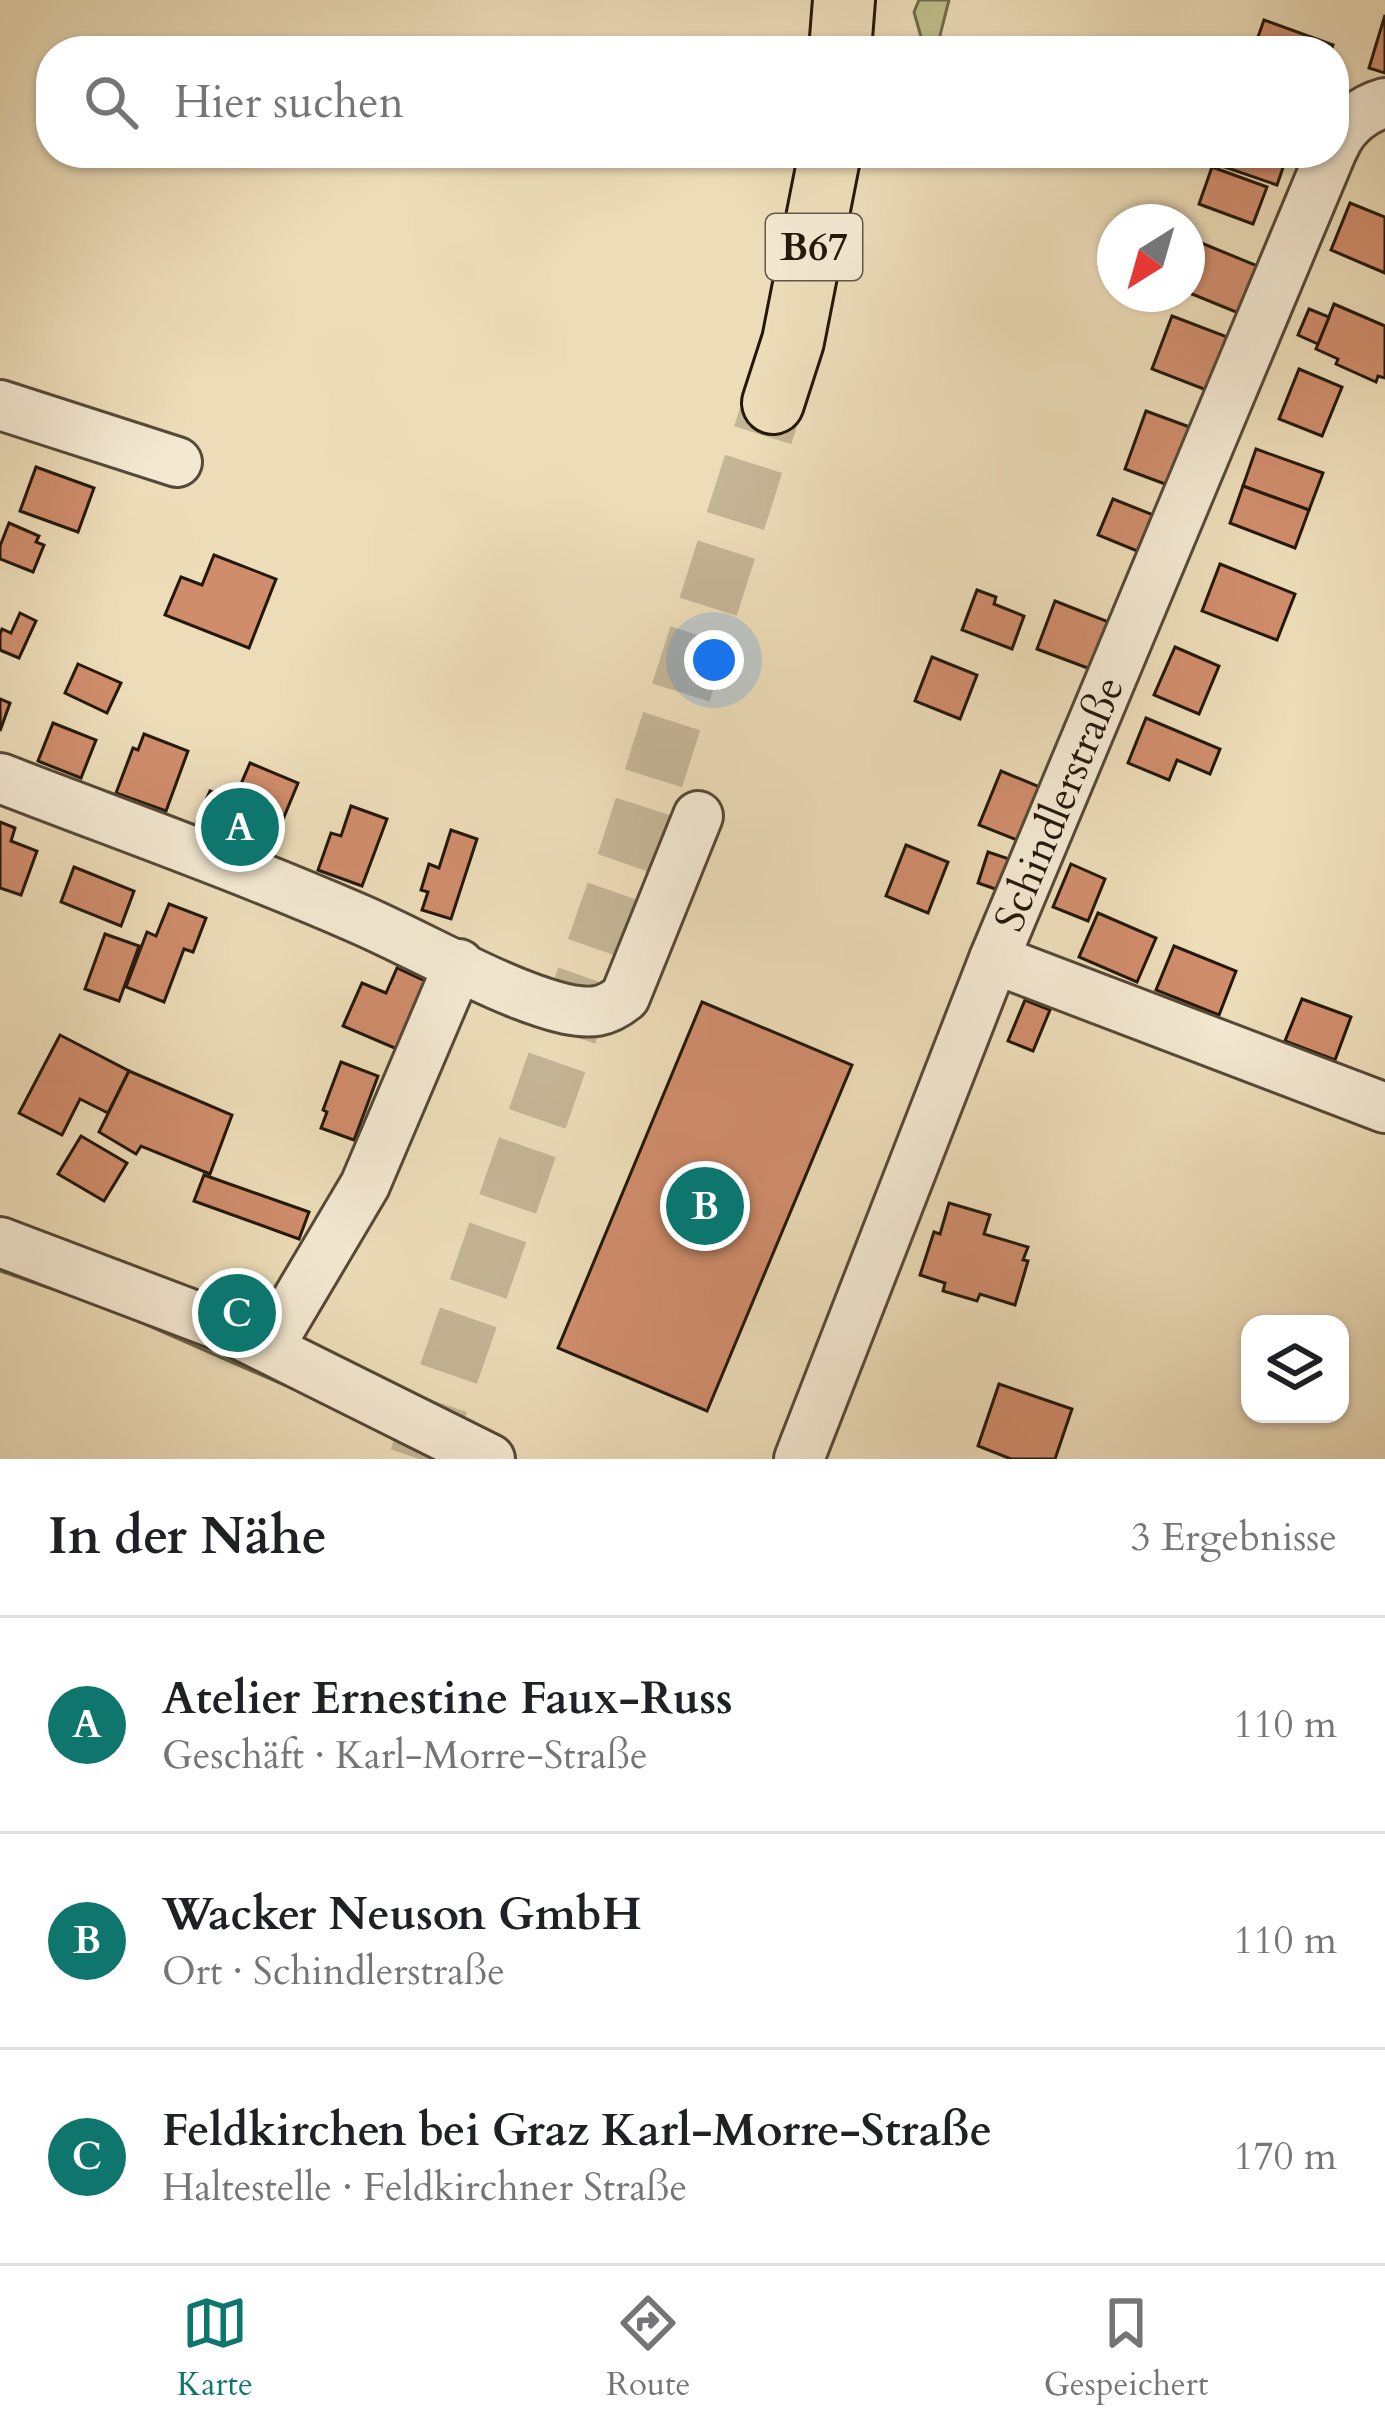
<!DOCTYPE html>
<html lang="de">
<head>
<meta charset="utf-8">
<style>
	:root { --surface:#fff; --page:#f2f2f2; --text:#202124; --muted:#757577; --line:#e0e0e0; --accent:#0f766e }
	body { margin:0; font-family:Cardo,serif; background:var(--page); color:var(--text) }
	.controls { position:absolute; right:36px; bottom:36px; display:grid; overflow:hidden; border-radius:24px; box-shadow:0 3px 9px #0004 }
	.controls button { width:108px; height:108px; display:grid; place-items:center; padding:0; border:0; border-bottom:3px solid var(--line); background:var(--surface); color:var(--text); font:60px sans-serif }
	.compass { position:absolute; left:1097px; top:204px; width:108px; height:108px; border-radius:50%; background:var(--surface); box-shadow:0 3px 9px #0004; rotate:217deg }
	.you { position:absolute; left:714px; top:660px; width:42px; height:42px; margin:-30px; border:9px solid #fff; border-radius:50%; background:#1a73e8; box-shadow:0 0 0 18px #1a73e833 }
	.badge { display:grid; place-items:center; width:78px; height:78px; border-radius:50%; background:var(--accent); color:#fff; font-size:39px; font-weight:700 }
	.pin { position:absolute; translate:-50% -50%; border:6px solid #fff; box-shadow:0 3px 12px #0006 }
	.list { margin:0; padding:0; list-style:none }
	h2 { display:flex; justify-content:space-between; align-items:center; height:156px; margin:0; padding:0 48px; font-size:51px }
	h2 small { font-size:39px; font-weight:400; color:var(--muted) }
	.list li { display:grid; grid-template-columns:78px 1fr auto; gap:36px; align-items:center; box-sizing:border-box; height:216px; padding:0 48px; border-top:3px solid var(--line) }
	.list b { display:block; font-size:45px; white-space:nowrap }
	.list p { margin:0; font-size:39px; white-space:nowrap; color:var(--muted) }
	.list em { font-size:39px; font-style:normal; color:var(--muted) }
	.icon { flex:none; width:66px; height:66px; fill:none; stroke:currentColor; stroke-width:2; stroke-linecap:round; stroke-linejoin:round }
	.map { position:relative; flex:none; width:1385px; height:1459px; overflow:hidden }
	.search { position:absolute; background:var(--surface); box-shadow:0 3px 9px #0004; left:36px; right:36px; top:36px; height:132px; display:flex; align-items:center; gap:30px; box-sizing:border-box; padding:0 42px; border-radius:48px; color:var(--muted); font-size:45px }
	.sheet { height:804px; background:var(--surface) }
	nav { display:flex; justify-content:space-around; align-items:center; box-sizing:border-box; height:168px; border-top:3px solid var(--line); background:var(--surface); font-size:33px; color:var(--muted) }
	nav a { display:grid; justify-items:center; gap:6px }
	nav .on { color:var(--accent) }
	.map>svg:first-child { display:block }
</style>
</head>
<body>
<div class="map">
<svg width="1385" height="1459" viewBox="0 0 1385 1459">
	<rect width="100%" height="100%" fill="#ecdcb8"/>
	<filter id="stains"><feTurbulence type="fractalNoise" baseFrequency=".00167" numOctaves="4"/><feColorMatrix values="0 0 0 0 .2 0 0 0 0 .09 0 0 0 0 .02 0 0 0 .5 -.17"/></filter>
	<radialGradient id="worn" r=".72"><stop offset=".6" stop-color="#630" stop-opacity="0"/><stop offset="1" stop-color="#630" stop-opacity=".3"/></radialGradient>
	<g fill="#bebf8b" stroke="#716c4c" stroke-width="3">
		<path d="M919,0H949L936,51H925L914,12Z"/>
		<path d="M0,1261L221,1344L316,1399L110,1309L0,1271Z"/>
	</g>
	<g fill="#d08d6c" stroke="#24180c" stroke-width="3">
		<path d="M1385,15V73L1369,68Z"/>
		<path d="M1264,20L1333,45L1331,51H1253Z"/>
		<path d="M1220,153H1288L1277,185L1216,164Z"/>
		<path d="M1212,167L1267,187L1253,224L1199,204Z"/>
		<path d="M1350,203L1385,217V273L1331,250Z"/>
		<path d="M1194,240L1260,267L1241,314L1187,292V257Z"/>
		<path d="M1334,304L1385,326V378L1378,376L1376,382L1336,364L1338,359L1316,349Z"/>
		<path d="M1309,309L1329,317L1318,344L1298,335Z"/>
		<path d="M1172,316L1230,338L1209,391L1152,369Z"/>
		<path d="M1299,369L1342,387L1322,436L1279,419Z"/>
		<path d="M1146,411L1195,429L1173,487L1125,469Z"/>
		<path d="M1256,449L1323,473L1309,510L1243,486Z"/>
		<path d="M36,467L94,488L78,532L20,511Z"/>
		<path d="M1243,486L1309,510L1295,548L1230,523Z"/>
		<path d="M1113,499L1161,518L1147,555L1098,535Z"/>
		<path d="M9,523L39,536L36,542L44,545L33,572L0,559V546Z"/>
		<path d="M214,555L276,579L249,648L165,615L181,577L202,585Z"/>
		<path d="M1220,564L1295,594L1277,640L1202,611Z"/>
		<path d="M977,590L996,597L994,604L1024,616L1012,649L962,630Z"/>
		<path d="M1055,601L1119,626L1101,673L1037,649Z"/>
		<path d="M20,613L36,621L19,658L0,650V634L2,629L11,633Z"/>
		<path d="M1175,647L1219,666L1199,714L1154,695Z"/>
		<path d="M932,657L977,675L960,719L915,701Z"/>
		<path d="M78,664L121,683L107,713L65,693Z"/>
		<path d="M0,699L10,703L0,731Z"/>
		<path d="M1146,718L1220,749L1210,774L1177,760L1169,780L1128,763Z"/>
		<path d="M53,723L96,740L81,778L38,761Z"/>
		<path d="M144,734L188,751L166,811L116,793L133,748L138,750Z"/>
		<path d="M250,763L298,783L267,858L194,828L210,791L234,800Z"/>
		<path d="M1001,771L1047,790L1027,844L979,825Z"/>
		<path d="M351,806L387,819L362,886L318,870L331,833L341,836Z"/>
		<path d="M0,822L15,828L11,841L37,851L21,895L0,888Z"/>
		<path d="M451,830L477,839L451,919L422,910L428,892L421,890L429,864L439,868Z"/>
		<path d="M906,845L948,862L928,913L886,896Z"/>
		<path d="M988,852L1024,864L1013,895L978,883Z"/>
		<path d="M1071,864L1105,879L1088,921L1053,907Z"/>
		<path d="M74,867L134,891L121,926L61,902Z"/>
		<path d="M169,904L206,918L193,952L184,949L164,1002L126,987L147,932L156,936Z"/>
		<path d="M1098,913L1156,938L1137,982L1079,957Z"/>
		<path d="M105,934L139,946L119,1001L85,989Z"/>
		<path d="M1174,946L1236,971L1219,1015L1156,990Z"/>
		<path d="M397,968L427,982L397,1049L343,1026L362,983L386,993Z"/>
		<path d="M1302,999L1351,1017L1335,1060L1285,1041Z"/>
		<path d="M1025,1000L1050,1010L1033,1051L1008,1041Z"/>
		<path d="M702,1002L852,1065L707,1411L558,1348Z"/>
		<path d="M60,1035L129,1071L108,1113L80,1099L62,1135L19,1113Z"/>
		<path d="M341,1062L378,1076L354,1140L321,1128L327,1112L323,1110Z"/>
		<path d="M129,1071L232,1115L210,1174L141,1146L136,1154L99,1132Z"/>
		<path d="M81,1136L127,1163L104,1201L58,1174Z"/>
		<path d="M204,1175L309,1212L299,1239L194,1201Z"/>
		<path d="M949,1203L990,1215L984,1234L1028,1247L1023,1260L1028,1261L1015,1305L980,1294L977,1301L943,1291L945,1283L920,1275L934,1232L940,1234Z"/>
		<path d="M999,1384L1072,1409L1055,1459H1011L978,1446Z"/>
	</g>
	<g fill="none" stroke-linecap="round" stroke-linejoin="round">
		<path stroke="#c4b596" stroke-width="60" stroke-dasharray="60 30" stroke-linecap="butt" d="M419,1459L629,855L773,403"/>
		<g stroke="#564937" stroke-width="54">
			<g id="minor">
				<path d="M1334,147C1343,125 1363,109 1385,103"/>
				<path d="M0,405L177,462"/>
				<path d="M0,778C119,824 240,867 357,918C420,945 502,994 566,1009C591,1014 605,1013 625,997L698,816"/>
				<path d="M994,959L1385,1108"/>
				<path d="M0,1242L227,1328L490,1459"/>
				<path d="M269,1347L365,1185L459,964"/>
				<path id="s1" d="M799,1459L994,959L1331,153"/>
			</g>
		</g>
		<g stroke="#24180c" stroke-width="66">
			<g id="major">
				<path d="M840,51L844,0"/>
				<path d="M773,403L793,341L830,153"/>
			</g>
		</g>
		<use href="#minor" stroke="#f3e8d1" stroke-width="48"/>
		<use href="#major" stroke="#ecdcb8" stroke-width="60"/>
	</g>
	<g text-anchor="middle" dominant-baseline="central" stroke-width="12" stroke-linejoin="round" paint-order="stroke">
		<rect fill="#f3e8d1" stroke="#625647" stroke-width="3" x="766" y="214" width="96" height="66" rx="9"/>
		<g font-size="39" font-weight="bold" fill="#24180c">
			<text x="814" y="247">B67</text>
		</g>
		<g font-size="42" fill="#24180c" stroke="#f3e8d1">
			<text stroke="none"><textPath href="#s1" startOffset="705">Schindlerstraße</textPath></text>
		</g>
	</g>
	<rect width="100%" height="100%" filter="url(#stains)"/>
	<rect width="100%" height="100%" fill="url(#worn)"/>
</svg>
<div class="controls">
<button><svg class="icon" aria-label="layers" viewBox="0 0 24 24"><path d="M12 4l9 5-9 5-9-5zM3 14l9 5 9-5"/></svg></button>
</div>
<svg class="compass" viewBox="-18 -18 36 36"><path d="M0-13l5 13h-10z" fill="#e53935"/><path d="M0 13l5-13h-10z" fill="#757577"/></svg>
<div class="you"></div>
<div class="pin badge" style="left:240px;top:827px">A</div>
<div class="pin badge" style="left:705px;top:1206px">B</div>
<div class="pin badge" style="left:237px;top:1313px">C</div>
<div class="search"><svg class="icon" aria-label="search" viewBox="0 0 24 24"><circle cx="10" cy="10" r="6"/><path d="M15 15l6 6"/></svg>Hier suchen</div>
</div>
<section class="sheet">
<h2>In der Nähe<small>3 Ergebnisse</small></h2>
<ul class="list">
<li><span class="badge">A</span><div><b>Atelier Ernestine Faux-Russ</b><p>Geschäft · Karl-Morre-Straße</p></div><em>110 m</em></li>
<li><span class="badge">B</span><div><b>Wacker Neuson GmbH</b><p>Ort · Schindlerstraße</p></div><em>110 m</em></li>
<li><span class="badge">C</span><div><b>Feldkirchen bei Graz Karl-Morre-Straße</b><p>Haltestelle · Feldkirchner Straße</p></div><em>170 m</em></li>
</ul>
</section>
<nav>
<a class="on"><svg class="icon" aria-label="map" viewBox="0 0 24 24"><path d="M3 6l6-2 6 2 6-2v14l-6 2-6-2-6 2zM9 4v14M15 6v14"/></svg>Karte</a>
<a><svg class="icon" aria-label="directions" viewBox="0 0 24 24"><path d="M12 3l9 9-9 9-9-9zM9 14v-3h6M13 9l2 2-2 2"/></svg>Route</a>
<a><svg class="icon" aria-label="saved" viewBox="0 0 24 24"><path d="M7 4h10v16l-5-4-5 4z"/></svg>Gespeichert</a>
</nav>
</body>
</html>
